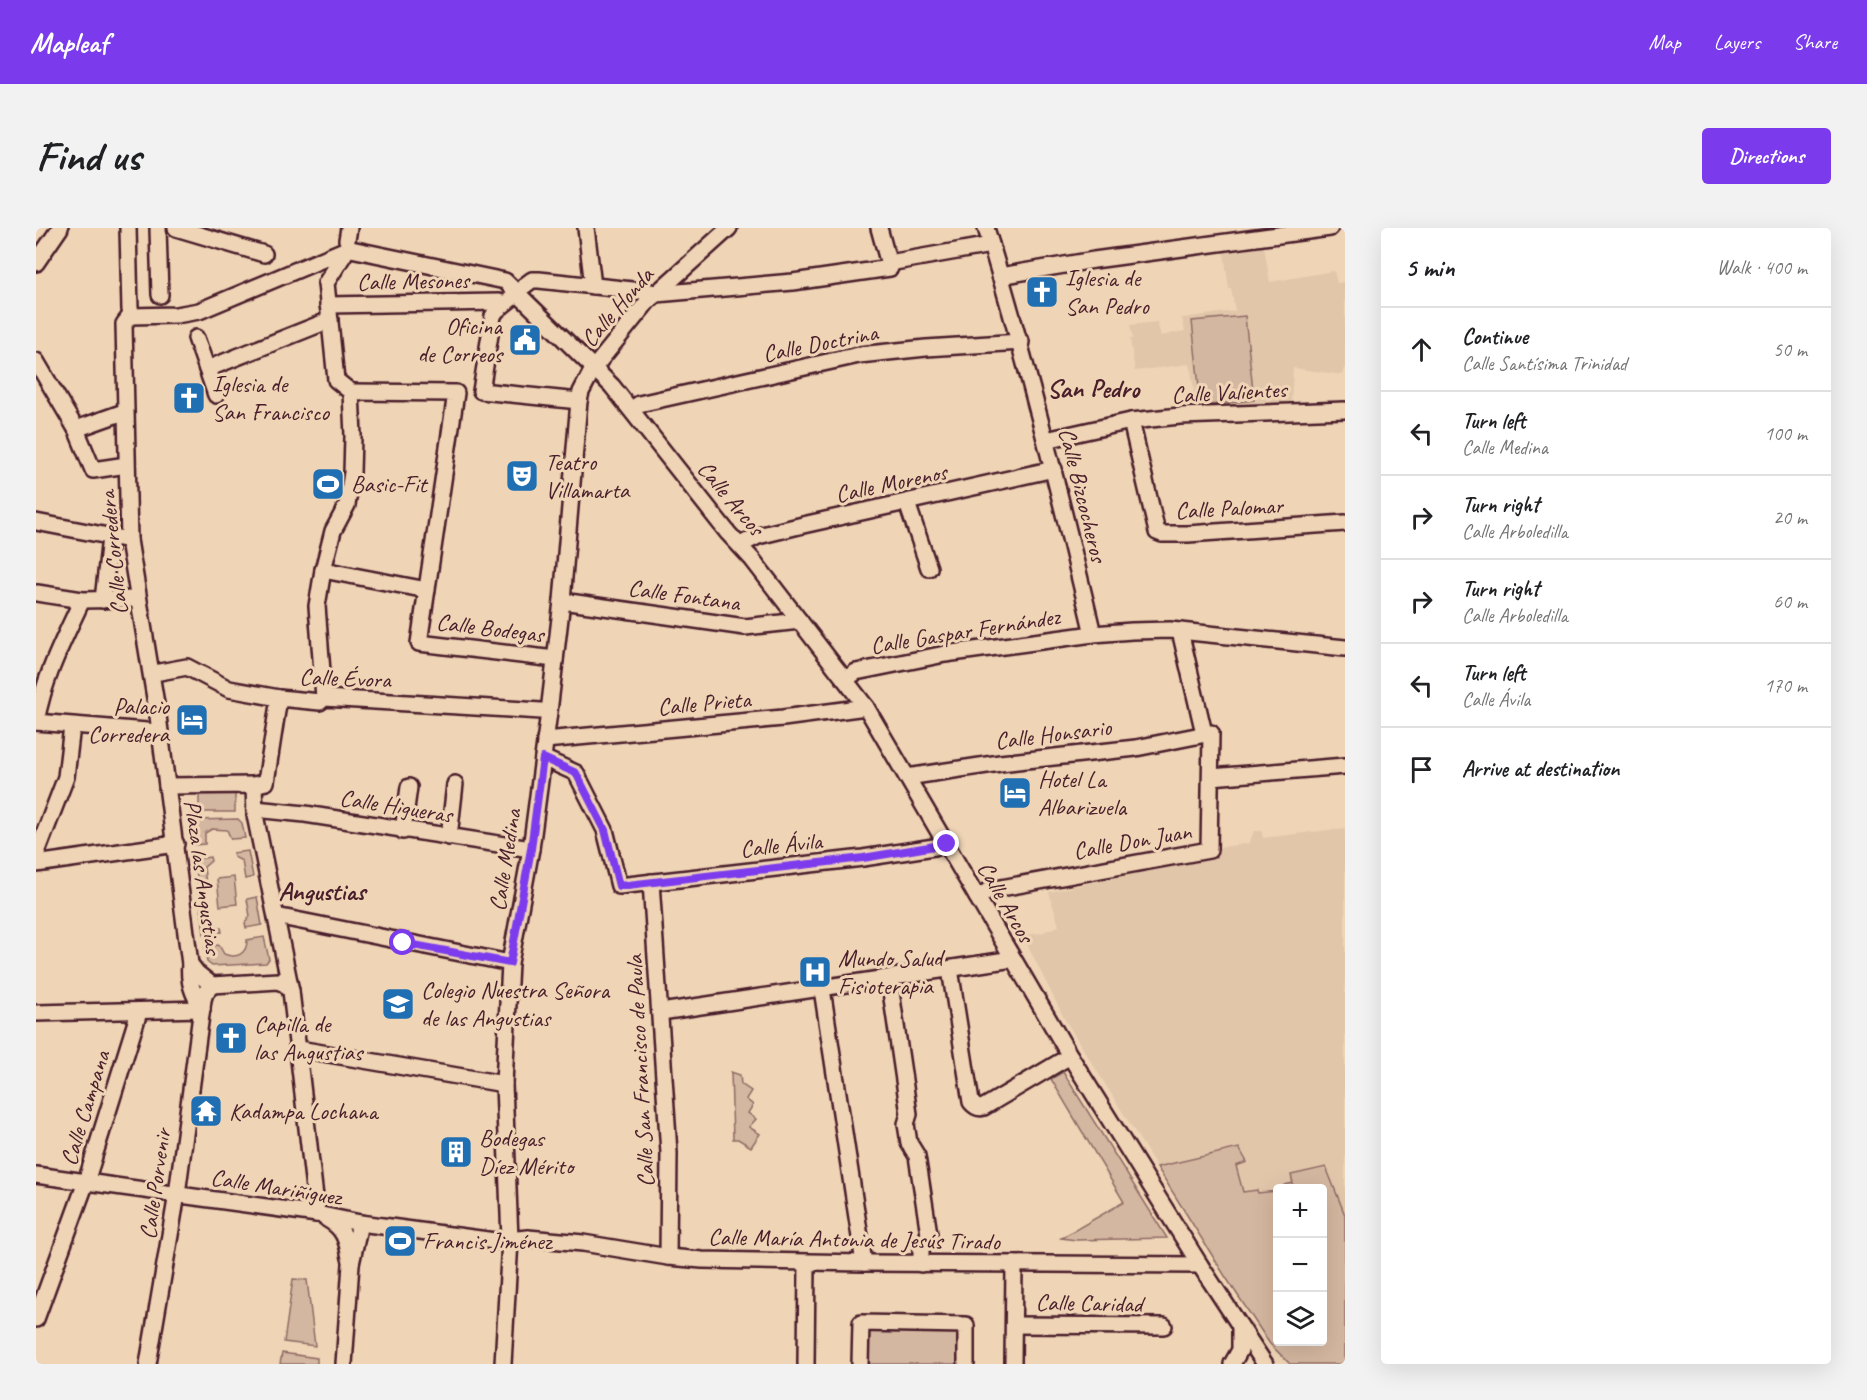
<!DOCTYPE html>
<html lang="en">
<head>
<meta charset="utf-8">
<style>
	:root { --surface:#fff; --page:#f2f2f2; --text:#202124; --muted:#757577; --line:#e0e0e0; --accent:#7c3aed }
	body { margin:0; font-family:Caveat,sans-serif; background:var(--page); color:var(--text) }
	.controls { position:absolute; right:18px; bottom:18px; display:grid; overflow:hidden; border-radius:6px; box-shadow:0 6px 24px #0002 }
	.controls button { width:54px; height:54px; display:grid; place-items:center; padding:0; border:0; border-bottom:2px solid var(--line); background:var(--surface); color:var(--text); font:30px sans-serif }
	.stop { position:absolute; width:18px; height:18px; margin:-14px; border:4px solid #7c3aed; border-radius:50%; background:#fff }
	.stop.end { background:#7c3aed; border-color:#fff; box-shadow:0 2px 6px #0008 }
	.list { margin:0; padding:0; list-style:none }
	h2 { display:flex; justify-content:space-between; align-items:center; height:78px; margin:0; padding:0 24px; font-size:26px }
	h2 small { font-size:20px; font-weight:400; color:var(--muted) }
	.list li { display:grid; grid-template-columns:39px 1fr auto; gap:18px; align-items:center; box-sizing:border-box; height:84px; padding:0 24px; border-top:2px solid var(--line) }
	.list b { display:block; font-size:22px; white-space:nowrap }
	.list p { margin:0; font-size:20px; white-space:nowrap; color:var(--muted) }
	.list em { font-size:20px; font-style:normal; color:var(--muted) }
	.icon { flex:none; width:33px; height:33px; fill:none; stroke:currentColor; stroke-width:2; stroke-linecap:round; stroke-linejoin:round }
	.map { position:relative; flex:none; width:1309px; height:1136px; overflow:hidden; border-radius:6px }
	header { display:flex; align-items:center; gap:36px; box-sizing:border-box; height:84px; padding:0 30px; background:var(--accent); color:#fff }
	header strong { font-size:28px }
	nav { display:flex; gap:33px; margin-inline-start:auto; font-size:21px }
	.intro { display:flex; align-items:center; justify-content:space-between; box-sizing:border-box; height:144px; padding:0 36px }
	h1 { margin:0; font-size:42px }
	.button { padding:15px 27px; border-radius:6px; background:var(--accent); color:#fff; font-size:21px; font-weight:700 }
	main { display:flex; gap:36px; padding:0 36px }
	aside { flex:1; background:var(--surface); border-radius:6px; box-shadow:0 6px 24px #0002 }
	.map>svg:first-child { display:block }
</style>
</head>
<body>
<header>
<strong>Mapleaf</strong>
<nav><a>Map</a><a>Layers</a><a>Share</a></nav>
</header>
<div class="intro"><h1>Find us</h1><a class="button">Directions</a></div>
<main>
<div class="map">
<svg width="1309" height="1136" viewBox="0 0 1309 1136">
	<rect width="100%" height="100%" fill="#efd5b6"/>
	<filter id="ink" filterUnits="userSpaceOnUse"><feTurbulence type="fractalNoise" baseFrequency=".0167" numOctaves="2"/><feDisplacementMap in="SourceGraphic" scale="12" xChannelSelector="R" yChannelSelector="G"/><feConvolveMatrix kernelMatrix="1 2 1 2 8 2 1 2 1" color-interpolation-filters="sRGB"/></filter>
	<g filter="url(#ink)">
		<g fill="#e1c6aa" fill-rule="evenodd">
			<path d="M1227,13L1234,54L1298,43L1301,55L1309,54V140L1307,147L1257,140L1255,179L1161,183L1154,136L1099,143L1094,111H1097L1094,97L1121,94L1125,108L1149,103L1146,90L1199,83L1195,61H1193L1187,18Z"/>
			<path d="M1309,600V1136H1254L1227,1106L1189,1048L1029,792L987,708L1001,705L1002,706L1023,698L1013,664L1182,626L1181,620L1213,615L1218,603H1226L1227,610ZM1242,960H1286V1114H1242Z"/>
			<path d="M784,727L787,752L772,754L770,737L777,735L775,728Z"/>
		</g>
		<g fill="#d4b7a0" stroke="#8f6b66" stroke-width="1.5">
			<path d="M1209,88L1218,172L1165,178L1156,93Z"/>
			<path d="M199,565V584H163V566Z"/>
			<path d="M202,591L206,595L209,610L195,611L191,602L176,601L169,605V616L157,617L155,596L158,592Z"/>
			<path d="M212,623L217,649L209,651L206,633L198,629L197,625Z"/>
			<path d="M174,629L175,633L168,639L170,657L162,658L159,631Z"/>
			<path d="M198,649L201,676L184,678L181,651Z"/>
			<path d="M221,669L226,697L210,700L209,695L214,688L211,671Z"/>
			<path d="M173,677L176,694L182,699H185L186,704L168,706L165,678Z"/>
			<path d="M228,709L233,731L230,735L176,738L171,734L169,719L183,717L188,726C201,731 211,726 211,712Z"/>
			<path d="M695,844L704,847L705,856L715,863L710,871L717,877L712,885L720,891L713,899L724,906L715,919L702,911H697Z"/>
			<path d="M1027,844L1131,1010L1040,1012L1025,1010L1088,974L1015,851Z"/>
			<path d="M1203,920L1211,934L1200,938L1207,964L1221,962L1222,965L1241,963L1242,1114H1286V960H1248V957L1257,955L1255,947L1290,939L1309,987V1136H1254L1234,1116L1189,1048L1121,939Z"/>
			<path d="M257,1051L271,1052L279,1118L248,1114Z"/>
			<path d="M835,1101L919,1102L924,1105V1136H830L832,1103Z"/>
			<path d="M246,1125L281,1130V1136H244Z"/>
		</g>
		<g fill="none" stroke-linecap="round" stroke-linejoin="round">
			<g stroke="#4a1f2b" stroke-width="20">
				<g id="minor">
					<path d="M92,0L94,82"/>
					<path d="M122,0L124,67"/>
					<path d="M140,0L228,26"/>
					<path d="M550,0L557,58"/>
					<path d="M950,0C991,134 1025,270 1057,406"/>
					<path d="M311,12L313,0"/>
					<path d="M0,35L24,0"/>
					<path d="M853,35L955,17"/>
					<path d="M964,48L1058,32L1294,0"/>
					<path d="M488,58L496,52H503L615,64"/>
					<path d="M481,66L460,83L457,88L445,163L543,173"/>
					<path d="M620,66L757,54L854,40L843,0"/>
					<path d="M292,77L463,74"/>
					<path d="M160,110L180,167"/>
					<path d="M0,133L40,201L85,185"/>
					<path d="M171,141L294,92"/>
					<path d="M315,164L420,165L383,415L519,431"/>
					<path d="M596,181L603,176L823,127L890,120L985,114"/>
					<path d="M1095,193L1121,304L1126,306H1152L1309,295"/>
					<path d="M40,201L57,242L84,238"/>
					<path d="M1010,212L1095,193L1144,188L1309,182"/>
					<path d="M871,275L893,340"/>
					<path d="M0,294L93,312"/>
					<path d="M704,317L722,308L767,297L1018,241"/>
					<path d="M287,342L391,362"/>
					<path d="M1,365L46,372L102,371"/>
					<path d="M67,372L74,309"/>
					<path d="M526,373L709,399L764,393"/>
					<path d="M1144,403L1168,505"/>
					<path d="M118,445L151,439L193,461L243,470L284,474L288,470L505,483"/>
					<path d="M810,451L820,444L909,426L1057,406L1096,403L1134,402L1309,420"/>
					<path d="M288,470L281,378L287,342L297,303L311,277L316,245L317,208L315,164L300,152L290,55L309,25"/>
					<path d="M0,494C8,449 27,413 46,372"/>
					<path d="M0,494L123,504"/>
					<path d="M509,512L747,490L830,479"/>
					<path d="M507,530L540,545L569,602L583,658L827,630L911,617"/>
					<path d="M871,549L964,535L1100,520L1175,505L1173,622L954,662L941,669"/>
					<path d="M1175,549L1309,538"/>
					<path d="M218,557L230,554L243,470"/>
					<path d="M131,558L218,557L219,587L255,763L281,986"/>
					<path d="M219,581L269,586L495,621"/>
					<path d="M367,603L373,559"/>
					<path d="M413,609L419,556"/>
					<path d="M0,627L30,549L36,498"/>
					<path d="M0,636L140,616"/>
					<path d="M615,654L633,925L632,1029"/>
					<path d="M240,688L474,735"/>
					<path d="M154,736C152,754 157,766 166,781"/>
					<path d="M914,741L935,874C939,879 942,881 948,879L1034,828"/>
					<path d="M853,750L873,886L870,896L873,915L881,928L893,1006L885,1021V1036"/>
					<path d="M786,761L828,1035"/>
					<path d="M255,763L249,756L242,753L176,757L161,745L154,736L122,488L93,312L88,96L94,88L140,87L163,83L311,21H315L469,53L576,158L692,305L716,331L830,479L1034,828L1164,1037L1229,1136"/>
					<path d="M625,784L977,731"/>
					<path d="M0,785L166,781"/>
					<path d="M263,821L468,856"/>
					<path d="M0,947L281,986L324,995L459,1013L492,1010L547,1015L632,1029L666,1032L828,1035L1164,1037"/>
					<path d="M291,991C308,1000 311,1012 314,1030"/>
					<path d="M0,1091L50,954L103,784"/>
					<path d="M978,1097L1128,1098"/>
					<path d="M112,1136L141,966L167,772L169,765L176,757"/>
					<path d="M308,1136L315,1036L324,995"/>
					<path d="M467,1136L474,1012L468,856L474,735L495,621L513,484L526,373L543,173L545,164L557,141L612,73L693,0"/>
					<path d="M770,1136L771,1035"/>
					<path d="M824,1136L825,1095L930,1097V1136"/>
					<path d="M977,1136L978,1036"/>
					<path d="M1196,1136L1204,1122V1098"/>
				</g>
			</g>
			<use href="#minor" stroke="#efd5b6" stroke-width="15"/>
		</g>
	</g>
	<g fill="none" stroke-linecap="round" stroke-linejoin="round" filter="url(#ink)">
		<path stroke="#7c3aed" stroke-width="8" d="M367,715L474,735L495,621L507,530L540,545L569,602L583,658L827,630L911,616"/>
	</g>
	<defs>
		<g id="church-square" transform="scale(1.725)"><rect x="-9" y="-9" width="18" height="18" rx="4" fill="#1f6fb2" stroke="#efd5b6"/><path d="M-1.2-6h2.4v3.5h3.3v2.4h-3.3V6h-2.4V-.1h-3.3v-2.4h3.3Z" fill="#fff"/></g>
		<g id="civic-square" transform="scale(1.725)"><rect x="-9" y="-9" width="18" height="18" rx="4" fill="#1f6fb2" stroke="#efd5b6"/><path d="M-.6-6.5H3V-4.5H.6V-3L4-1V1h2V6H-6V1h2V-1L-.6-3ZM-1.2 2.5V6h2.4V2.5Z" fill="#fff"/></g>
		<g id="theatre-square" transform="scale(1.725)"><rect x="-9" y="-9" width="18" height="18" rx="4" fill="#1f6fb2" stroke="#efd5b6"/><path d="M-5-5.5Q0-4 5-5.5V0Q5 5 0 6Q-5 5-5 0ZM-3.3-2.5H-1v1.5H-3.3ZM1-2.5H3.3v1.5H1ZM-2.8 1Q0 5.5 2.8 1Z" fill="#fff"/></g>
		<g id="stadium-square" transform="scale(1.725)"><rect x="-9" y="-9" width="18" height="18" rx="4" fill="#1f6fb2" stroke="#efd5b6"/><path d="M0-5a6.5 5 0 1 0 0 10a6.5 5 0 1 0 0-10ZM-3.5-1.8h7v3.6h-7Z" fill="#fff"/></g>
		<g id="hotel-square" transform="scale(1.725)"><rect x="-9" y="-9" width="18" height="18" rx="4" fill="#1f6fb2" stroke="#efd5b6"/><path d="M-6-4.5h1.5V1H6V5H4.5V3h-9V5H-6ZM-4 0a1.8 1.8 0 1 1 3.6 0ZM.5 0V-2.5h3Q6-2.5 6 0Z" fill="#fff"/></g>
		<g id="hospital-square" transform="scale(1.725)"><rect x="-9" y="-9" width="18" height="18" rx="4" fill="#1f6fb2" stroke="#efd5b6"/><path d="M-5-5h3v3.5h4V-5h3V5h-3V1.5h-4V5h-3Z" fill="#fff"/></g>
		<g id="school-square" transform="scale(1.725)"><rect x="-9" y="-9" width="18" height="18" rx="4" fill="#1f6fb2" stroke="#efd5b6"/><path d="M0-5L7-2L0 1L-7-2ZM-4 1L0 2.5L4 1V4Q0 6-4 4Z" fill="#fff"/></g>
		<g id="temple-square" transform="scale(1.725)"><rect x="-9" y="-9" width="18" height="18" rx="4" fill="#1f6fb2" stroke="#efd5b6"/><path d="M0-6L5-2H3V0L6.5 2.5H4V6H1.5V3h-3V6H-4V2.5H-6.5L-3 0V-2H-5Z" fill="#fff"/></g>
		<g id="building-square" transform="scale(1.725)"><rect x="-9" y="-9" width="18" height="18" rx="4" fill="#1f6fb2" stroke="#efd5b6"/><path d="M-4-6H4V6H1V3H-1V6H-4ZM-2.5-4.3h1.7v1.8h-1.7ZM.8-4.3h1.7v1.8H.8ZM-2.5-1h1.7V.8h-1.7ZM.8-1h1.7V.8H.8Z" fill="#fff"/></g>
	</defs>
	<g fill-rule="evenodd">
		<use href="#church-square" x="1006" y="64"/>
		<use href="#civic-square" x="489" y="112"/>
		<use href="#church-square" x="153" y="170"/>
		<use href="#theatre-square" x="486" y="248"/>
		<use href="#stadium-square" x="292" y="256"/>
		<use href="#hotel-square" x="156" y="492"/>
		<use href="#hotel-square" x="979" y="565"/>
		<use href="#hospital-square" x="779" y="744"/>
		<use href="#school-square" x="362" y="776"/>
		<use href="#church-square" x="195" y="810"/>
		<use href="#temple-square" x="170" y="883"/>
		<use href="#building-square" x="420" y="924"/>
		<use href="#stadium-square" x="364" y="1013"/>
	</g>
	<g text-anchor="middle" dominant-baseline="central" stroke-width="6" stroke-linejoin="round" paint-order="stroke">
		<g font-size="24" fill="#4a1f2b" stroke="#efd5b6" text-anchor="start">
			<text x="1029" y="50">Iglesia de<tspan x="1029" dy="28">San Pedro</tspan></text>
			<text x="466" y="98" text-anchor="end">Oficina<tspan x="466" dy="28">de Correos</tspan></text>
			<text x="176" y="156">Iglesia de<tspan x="176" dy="28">San Francisco</tspan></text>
			<text x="509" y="234">Teatro<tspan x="509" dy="28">Villamarta</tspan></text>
			<text x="315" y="256">Basic-Fit</text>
			<text x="133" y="478" text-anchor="end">Palacio<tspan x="133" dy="28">Corredera</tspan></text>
			<text x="1002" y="551">Hotel La<tspan x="1002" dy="28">Albarizuela</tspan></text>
			<text x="802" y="730">Mundo Salud<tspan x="802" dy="28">Fisioterapia</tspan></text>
			<text x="385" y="762">Colegio Nuestra Señora<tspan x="385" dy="28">de las Angustias</tspan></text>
			<text x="218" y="796">Capilla de<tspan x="218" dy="28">las Angustias</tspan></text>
			<text x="193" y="883">Kadampa Lochana</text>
			<text x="443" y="910">Bodegas<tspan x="443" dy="28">Díez Mérito</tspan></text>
			<text x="387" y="1013">Francis Jiménez</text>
		</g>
		<g font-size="24" fill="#4a1f2b" stroke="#efd5b6">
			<text transform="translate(377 53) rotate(-1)">Calle Mesones</text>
			<text transform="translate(581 79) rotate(-49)">Calle Honda</text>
			<text transform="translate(784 115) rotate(-11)">Calle Doctrina</text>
			<text transform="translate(1193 164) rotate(-3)">Calle Valientes</text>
			<text transform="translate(855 255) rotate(-12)">Calle Morenos</text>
			<text transform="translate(1047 267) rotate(76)">Calle Bizcocheros</text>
			<text transform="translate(695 270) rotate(50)">Calle Arcos</text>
			<text transform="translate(1193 280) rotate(-3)">Calle Palomar</text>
			<text transform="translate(77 325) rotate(-96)">Calle Corredera</text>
			<text transform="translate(648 367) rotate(8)">Calle Fontana</text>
			<text transform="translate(454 400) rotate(7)">Calle Bodegas</text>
			<text transform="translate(929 403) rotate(-9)">Calle Gaspar Fernández</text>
			<text transform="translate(309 450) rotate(2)">Calle Évora</text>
			<text transform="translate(668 475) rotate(-5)">Calle Prieta</text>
			<text transform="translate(1017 506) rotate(-7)">Calle Honsario</text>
			<text transform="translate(360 578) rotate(9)">Calle Higueras</text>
			<text transform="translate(1096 613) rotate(-10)">Calle Don Juan</text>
			<text transform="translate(745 617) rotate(-6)">Calle Ávila</text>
			<text transform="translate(469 632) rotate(-81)">Calle Medina</text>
			<text transform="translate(167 649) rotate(82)">Plaza las Angustias</text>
			<text transform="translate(970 674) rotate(60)">Calle Arcos</text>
			<text transform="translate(604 843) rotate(-93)">Calle San Francisco de Paula</text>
			<text transform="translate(49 880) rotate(-73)">Calle Campana</text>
			<text transform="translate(119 956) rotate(-82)">Calle Porvenir</text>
			<text transform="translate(240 959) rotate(9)">Calle Mariñiguez</text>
			<text transform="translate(818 1011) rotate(1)">Calle María Antonia de Jesús Tirado</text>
			<text transform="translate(1053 1075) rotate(1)">Calle Caridad</text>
		</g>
		<g font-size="26" font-weight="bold" fill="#4a1f2b" stroke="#efd5b6">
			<text x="1057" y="160">San Pedro</text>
			<text x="286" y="663">Angustias</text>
		</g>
	</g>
</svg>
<div class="controls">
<button>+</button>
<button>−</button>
<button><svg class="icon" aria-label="layers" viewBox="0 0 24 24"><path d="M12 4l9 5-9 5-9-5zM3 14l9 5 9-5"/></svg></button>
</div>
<div class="stop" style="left:367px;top:715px"></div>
<div class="stop end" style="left:911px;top:616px"></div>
</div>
<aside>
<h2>5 min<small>Walk · 400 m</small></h2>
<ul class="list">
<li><svg class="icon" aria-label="ahead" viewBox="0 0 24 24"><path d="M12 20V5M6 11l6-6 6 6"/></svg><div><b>Continue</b><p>Calle Santísima Trinidad</p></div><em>50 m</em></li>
<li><svg class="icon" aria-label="left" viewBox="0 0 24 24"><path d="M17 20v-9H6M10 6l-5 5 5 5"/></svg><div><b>Turn left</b><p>Calle Medina</p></div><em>100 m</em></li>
<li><svg class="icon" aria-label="right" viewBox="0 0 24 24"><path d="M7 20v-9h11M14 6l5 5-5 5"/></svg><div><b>Turn right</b><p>Calle Arboledilla</p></div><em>20 m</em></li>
<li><svg class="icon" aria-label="right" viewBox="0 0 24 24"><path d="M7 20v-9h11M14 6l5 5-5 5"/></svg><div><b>Turn right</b><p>Calle Arboledilla</p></div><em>60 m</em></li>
<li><svg class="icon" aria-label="left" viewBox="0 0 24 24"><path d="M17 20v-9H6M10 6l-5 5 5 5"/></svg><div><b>Turn left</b><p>Calle Ávila</p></div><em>170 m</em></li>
<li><svg class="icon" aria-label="arrive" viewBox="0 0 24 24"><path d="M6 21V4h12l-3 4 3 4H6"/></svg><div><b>Arrive at destination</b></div></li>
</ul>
</aside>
</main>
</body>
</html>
